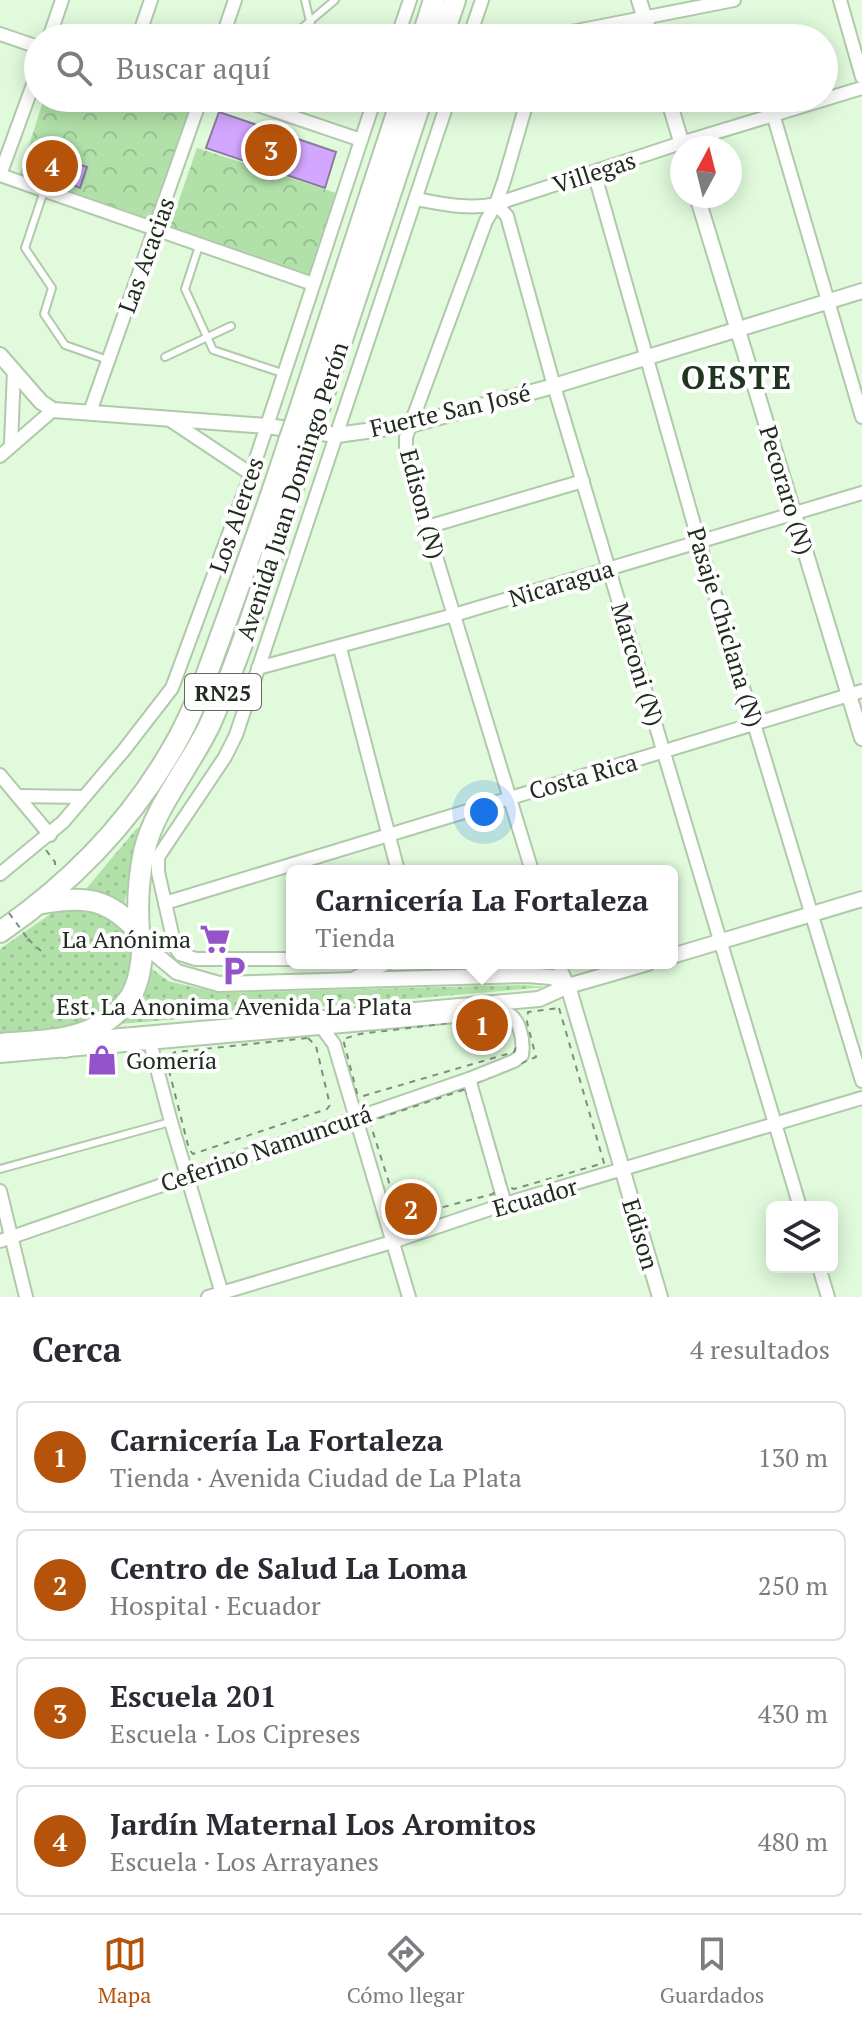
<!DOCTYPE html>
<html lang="es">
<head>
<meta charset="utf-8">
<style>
	:root { --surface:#fff; --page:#f2f2f3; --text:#2b2b33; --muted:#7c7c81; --line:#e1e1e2; --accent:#b45309 }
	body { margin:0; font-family:"PT Serif",serif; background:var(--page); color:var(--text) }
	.controls { position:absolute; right:24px; bottom:24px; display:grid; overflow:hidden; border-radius:12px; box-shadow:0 4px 20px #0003 }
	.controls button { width:72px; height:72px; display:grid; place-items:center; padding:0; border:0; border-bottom:2px solid var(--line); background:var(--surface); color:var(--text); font:40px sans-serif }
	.compass { position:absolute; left:670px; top:136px; width:72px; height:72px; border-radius:50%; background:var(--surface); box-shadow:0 4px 20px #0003; rotate:7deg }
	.you { position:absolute; left:484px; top:812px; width:28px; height:28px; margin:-20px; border:6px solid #fff; border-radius:50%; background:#1a73e8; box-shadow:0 0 0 12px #1a73e833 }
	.badge { display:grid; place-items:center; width:52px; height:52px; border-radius:50%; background:var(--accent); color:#fff; font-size:26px; font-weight:700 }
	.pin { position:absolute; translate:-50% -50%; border:4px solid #fff; box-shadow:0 2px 8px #0006 }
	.popup { position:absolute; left:286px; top:865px; width:392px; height:104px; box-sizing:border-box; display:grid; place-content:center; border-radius:12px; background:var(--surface); filter:drop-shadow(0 2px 6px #0005); font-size:26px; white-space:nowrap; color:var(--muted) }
	.popup b { font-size:30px; color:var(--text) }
	.popup::after { content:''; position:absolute; left:50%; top:100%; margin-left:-16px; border:16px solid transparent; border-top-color:var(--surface) }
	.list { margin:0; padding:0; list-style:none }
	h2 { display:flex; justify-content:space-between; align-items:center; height:104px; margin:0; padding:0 32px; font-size:34px }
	h2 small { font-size:26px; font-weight:400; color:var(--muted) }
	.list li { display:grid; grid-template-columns:52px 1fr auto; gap:24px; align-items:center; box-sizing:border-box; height:112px; margin:0 16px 16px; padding:0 16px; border:2px solid var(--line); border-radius:12px }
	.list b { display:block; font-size:30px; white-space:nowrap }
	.list p { margin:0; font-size:26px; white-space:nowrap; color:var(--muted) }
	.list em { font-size:26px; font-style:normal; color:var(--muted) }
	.icon { flex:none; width:44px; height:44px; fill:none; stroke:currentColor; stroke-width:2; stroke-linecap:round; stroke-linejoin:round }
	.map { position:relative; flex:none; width:862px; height:1297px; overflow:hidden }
	.search { position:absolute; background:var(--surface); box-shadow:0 4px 20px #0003; left:24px; right:24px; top:24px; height:88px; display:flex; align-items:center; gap:20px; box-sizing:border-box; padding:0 28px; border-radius:44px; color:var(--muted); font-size:30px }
	.sheet { height:616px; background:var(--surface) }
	nav { display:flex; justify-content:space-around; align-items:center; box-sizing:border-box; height:112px; border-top:2px solid var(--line); background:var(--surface); font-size:22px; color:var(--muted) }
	nav a { display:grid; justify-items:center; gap:4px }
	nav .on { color:var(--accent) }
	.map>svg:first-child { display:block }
</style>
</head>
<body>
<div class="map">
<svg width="862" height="1297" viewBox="0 0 862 1297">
	<defs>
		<pattern id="grass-dots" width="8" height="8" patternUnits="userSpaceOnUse" patternTransform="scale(2)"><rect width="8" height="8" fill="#b1e0a9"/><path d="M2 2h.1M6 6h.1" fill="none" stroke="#98c091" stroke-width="1.8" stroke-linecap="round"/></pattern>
		<pattern id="park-crowns" width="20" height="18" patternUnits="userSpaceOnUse" patternTransform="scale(2)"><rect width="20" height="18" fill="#b1e0a9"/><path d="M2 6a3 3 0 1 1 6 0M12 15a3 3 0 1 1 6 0" fill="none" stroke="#98c091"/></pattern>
	</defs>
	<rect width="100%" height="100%" fill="#e0fadb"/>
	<g fill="url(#grass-dots)">
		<path d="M137,828H145L132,859L124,907L113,898L86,889Z"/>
		<path d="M62,906C91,906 114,917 133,938L131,968L122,990L111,1006L83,1027L0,1034V949Z"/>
		<path d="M147,965L168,981L219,993L524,985L546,987L120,1024L130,1012Z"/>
	</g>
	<g fill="url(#park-crowns)">
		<path d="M44,98H196L154,223L19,177Z"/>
		<path d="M197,148L336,193L308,277L169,229Z"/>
	</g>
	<g fill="#d3a7ff" stroke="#8b7c9b" stroke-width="2">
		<path d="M219,112L336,152L325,188L206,148Z"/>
		<path d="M40,153L87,167L80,188L36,170Z"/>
	</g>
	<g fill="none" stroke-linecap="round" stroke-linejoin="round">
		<g stroke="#b0c9ab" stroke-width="10">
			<g id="service">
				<path d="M305,0L314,38"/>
				<path d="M290,38L335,0"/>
				<path d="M44,191L25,248L52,288L44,314L65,345L108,360"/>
				<path d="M199,246L185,289L213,350L282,373"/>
				<path d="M165,357L231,326"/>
				<path d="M0,1169L170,1122"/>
			</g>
		</g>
		<g stroke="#b0c9ab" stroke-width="16">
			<g id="minor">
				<path d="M840,0L862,77"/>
				<path d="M0,34L38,47"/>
				<path d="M49,38L62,0"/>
				<path d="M138,38L151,0"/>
				<path d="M222,38L235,0"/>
				<path d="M397,38L410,0"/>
				<path d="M469,38L482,0"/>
				<path d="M541,38L734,0"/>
				<path d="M237,98L361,140"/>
				<path d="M528,98L504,181L496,204L486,221L406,437V448L427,527L532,871"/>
				<path d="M773,114L862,417"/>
				<path d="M594,172L699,542L862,1081"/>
				<path d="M0,175L313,284"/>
				<path d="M0,175L38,71"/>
				<path d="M416,199C444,204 468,210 496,204L681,143L862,88"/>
				<path d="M496,204L507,216L554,386L800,1207"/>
				<path d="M90,412L201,98"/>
				<path d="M167,418L251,474"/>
				<path d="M11,444L14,370"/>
				<path d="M0,456L53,410"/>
				<path d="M427,527L583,481"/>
				<path d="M340,648L398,871"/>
				<path d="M258,668L454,615L862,493"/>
				<path d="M0,775L50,835"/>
				<path d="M19,796L84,797"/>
				<path d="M0,874L63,822L124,750L172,688L251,474L375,98"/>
				<path d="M165,903L862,691"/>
				<path d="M292,959H196L180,954L175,947L158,872V857L225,757L236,735L449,98"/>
				<path d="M558,963L568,986"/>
				<path d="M323,1029L334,1044L409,1297"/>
				<path d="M150,1042L171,1122L223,1297"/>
				<path d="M0,1056L502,1012C520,1014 524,1040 522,1055L514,1061L469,1079L0,1241"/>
				<path d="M469,1079L505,1204"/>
				<path d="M0,1191L26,1297"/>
				<path d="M819,1267L828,1297"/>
				<path d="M208,1297L392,1242L505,1204L862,1098"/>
			</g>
		</g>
		<g stroke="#b0c9ab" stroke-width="18">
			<g id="tertiary">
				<path d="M639,0L651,38"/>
				<path d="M668,98L683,148"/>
				<path d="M697,196L862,738"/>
				<path d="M0,355L41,402L53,410L266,426L337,435L410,425L554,386L862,291"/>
				<path d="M142,943L177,972L219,984L527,975L552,977L568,986"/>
				<path d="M672,956L862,899"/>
				<path d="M353,980L385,963"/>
				<path d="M568,986L660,1297"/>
				<path d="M80,1036L110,1037L539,999L568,986L648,963"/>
				<path d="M65,1050L95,1041"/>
			</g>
		</g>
		<g stroke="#b0c9ab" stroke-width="24">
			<g id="trunk">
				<path d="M422,38L434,0"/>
				<path d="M442,38L455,0"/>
				<path d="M297,418L402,98"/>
				<path d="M314,424L422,98"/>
				<path d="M43,903C86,895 109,899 139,932"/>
				<path d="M0,932C73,882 136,816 179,737C199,700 212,659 227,619C248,560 270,501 289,441"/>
				<path d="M0,1044C50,1040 100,1042 131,996C139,983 143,958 142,943C142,939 140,935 139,931C137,906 139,876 144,852C154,807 192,764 211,722C250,634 276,539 306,447"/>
			</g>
		</g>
		<g stroke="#7d8f7a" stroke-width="2" stroke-dasharray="6 6" stroke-linecap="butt">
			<path d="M46,850L55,862V868"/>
			<path d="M28,939L41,951"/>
			<path d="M559,1008L604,1163L514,1189L505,1185L476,1087L478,1081L536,1057L527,1022L528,1012Z"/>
			<path d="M506,1016L513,1021L518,1043L514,1052L363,1096L357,1093L343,1039L360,1034Z"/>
			<path d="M308,1038L316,1046L330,1105L327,1109L193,1154L189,1149L166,1059L175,1052Z"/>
			<path d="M466,1089L496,1188L493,1194L405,1217L399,1214L371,1126L374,1120Z"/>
		</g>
		<use href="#service" stroke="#fff" stroke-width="6"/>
		<use href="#minor" stroke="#fff" stroke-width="12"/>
		<use href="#tertiary" stroke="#fff" stroke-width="14"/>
		<use href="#trunk" stroke="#fff" stroke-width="20"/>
		<g stroke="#b0c9ab" stroke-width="24" stroke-linecap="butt">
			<g id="trunk-bridge">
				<path d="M289,441L297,418"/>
				<path d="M306,447L314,424"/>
			</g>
		</g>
		<path stroke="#7d8f7a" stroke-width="2" stroke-dasharray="6 6" stroke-linecap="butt" d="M9,913L28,939"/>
		<use href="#trunk-bridge" stroke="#fff" stroke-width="20"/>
	</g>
	<defs>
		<g id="supermarket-bare" transform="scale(2.4)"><path d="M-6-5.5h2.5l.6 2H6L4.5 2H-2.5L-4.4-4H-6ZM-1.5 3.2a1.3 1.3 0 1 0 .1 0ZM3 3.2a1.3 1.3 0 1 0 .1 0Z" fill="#9454c9" stroke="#fefefe" stroke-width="2.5" paint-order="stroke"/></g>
		<g id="parking-bare" transform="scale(2.4)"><path d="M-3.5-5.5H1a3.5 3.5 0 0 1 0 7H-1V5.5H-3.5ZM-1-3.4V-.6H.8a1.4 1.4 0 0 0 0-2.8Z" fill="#9454c9" stroke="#fefefe" stroke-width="2.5" paint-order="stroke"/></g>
		<g id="shop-bare" transform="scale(2.4)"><path d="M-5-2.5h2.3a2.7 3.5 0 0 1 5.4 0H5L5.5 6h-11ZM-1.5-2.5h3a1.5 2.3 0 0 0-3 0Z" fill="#9454c9" stroke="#fefefe" stroke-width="2.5" paint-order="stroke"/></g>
	</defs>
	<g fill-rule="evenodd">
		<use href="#supermarket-bare" x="215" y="939"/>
		<use href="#parking-bare" x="234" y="971"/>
		<use href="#shop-bare" x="102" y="1060"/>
	</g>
	<g text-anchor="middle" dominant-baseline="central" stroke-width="8" stroke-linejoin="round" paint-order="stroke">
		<rect fill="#fefefe" stroke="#636a63" stroke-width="2" x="185" y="674" width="76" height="36" rx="6"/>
		<g font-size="22" font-weight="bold" fill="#212b20">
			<text x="223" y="692">RN25</text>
		</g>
		<g font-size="24" fill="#212b20" stroke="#fefefe">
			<text transform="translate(594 172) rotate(-18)">Villegas</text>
			<text transform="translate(146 255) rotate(-70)">Las Acacias</text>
			<text transform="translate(450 410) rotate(-13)">Fuerte San José</text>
			<text transform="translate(787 490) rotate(73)">Pecoraro (N)</text>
			<text transform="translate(292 491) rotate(-72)">Avenida Juan Domingo Perón</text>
			<text transform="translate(423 504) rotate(75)">Edison (N)</text>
			<text transform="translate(236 515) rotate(-71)">Los Alerces</text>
			<text transform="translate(561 583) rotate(-17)">Nicaragua</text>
			<text transform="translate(726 627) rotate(73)">Pasaje Chiclana (N)</text>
			<text transform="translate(638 664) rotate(73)">Marconi (N)</text>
			<text transform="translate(583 776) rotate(-16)">Costa Rica</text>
			<text transform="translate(266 1148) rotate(-19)">Ceferino Namuncurá</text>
			<text transform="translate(535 1197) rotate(-16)">Ecuador</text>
			<text transform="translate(641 1234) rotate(73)">Edison</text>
		</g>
		<g font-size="24" fill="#212b20" stroke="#fefefe" text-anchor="end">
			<text x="191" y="939">La Anónima</text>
			<text x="234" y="1006" text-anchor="middle">Est. La Anonima Avenida La Plata</text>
			<text x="126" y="1060" text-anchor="start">Gomería</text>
		</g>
		<g font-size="32" font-weight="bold" letter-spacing="2" fill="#20351d" stroke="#fefefe">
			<text x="737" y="377">OESTE</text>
		</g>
	</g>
</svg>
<div class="controls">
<button><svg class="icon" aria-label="layers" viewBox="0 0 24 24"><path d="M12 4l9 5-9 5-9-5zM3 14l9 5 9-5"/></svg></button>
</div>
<svg class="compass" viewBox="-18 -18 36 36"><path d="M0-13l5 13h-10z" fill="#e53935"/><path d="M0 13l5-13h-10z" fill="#7c7c81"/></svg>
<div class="you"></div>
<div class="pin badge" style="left:482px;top:1025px">1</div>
<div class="popup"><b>Carnicería La Fortaleza</b>Tienda</div>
<div class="pin badge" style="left:411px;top:1209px">2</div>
<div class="pin badge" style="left:271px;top:150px">3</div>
<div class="pin badge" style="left:52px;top:166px">4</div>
<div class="search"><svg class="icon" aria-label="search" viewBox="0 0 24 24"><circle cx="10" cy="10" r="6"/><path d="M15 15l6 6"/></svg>Buscar aquí</div>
</div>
<section class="sheet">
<h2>Cerca<small>4 resultados</small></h2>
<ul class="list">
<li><span class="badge">1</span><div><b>Carnicería La Fortaleza</b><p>Tienda · Avenida Ciudad de La Plata</p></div><em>130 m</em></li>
<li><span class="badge">2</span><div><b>Centro de Salud La Loma</b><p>Hospital · Ecuador</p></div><em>250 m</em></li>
<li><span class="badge">3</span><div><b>Escuela 201</b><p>Escuela · Los Cipreses</p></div><em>430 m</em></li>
<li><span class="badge">4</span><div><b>Jardín Maternal Los Aromitos</b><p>Escuela · Los Arrayanes</p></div><em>480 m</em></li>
</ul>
</section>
<nav>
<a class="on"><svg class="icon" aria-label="map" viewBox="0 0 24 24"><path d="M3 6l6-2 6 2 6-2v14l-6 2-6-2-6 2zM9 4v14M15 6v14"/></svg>Mapa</a>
<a><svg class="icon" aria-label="directions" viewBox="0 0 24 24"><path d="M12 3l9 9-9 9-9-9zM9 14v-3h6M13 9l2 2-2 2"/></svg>Cómo llegar</a>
<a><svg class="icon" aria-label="saved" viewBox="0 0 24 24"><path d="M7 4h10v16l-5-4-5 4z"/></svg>Guardados</a>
</nav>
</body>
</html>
